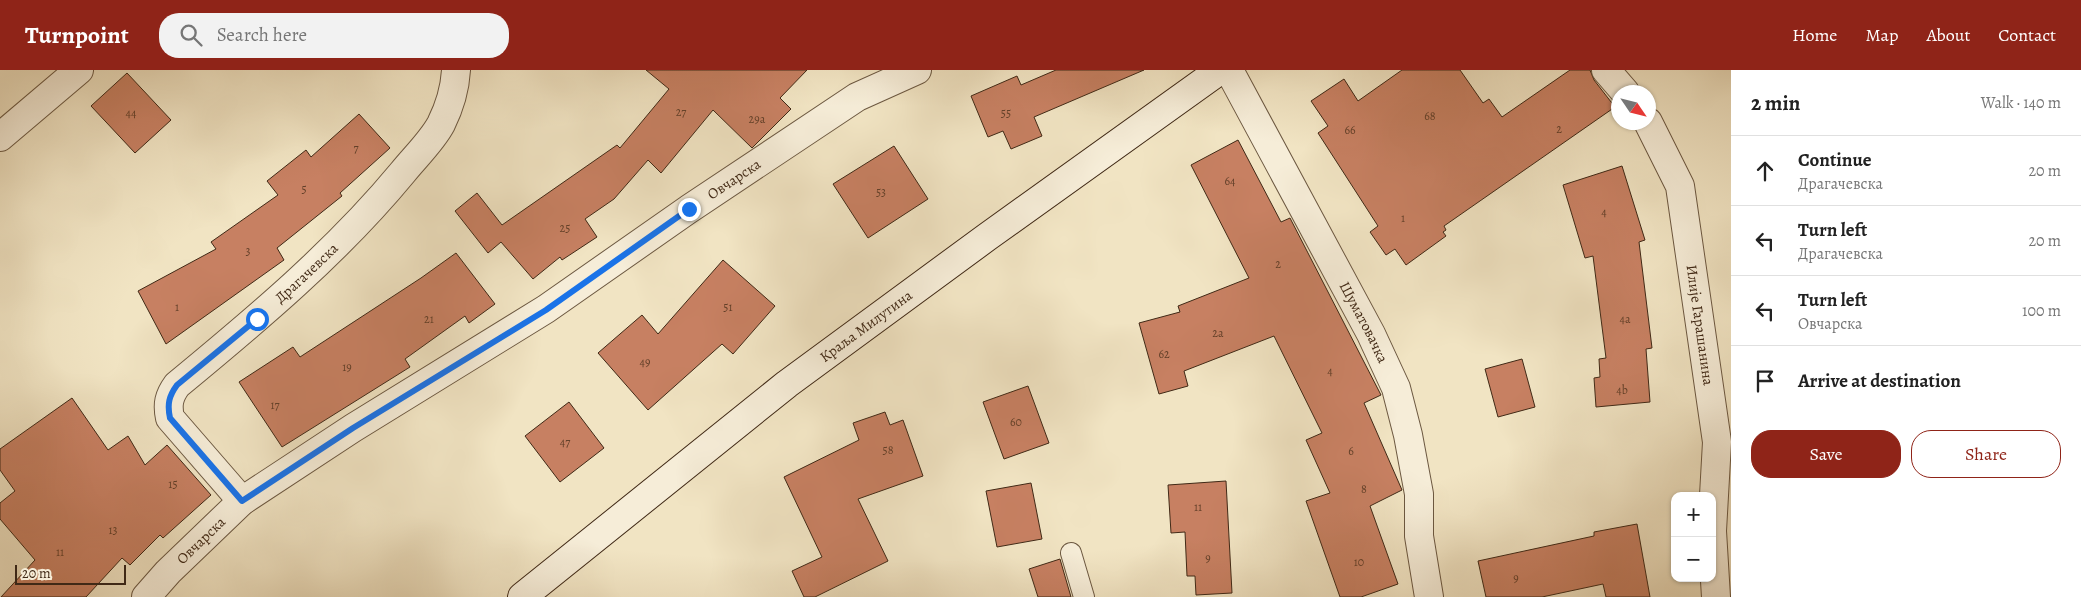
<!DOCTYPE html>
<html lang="en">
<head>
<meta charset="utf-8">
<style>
	:root { --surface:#fff; --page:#f2f2f2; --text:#222; --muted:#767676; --line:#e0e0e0; --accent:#8f2418 }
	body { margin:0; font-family:Alegreya,serif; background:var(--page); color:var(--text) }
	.controls { position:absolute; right:15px; bottom:15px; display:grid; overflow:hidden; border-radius:10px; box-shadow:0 1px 4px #0004 }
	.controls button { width:45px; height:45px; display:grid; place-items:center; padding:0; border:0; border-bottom:1px solid var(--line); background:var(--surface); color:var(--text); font:25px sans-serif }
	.compass { position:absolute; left:1611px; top:15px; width:45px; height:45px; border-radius:50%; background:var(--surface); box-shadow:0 1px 4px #0004; rotate:125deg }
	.scale { position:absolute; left:15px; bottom:12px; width:111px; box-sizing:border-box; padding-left:5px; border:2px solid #402916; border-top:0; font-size:14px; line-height:18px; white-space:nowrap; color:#402916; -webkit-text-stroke:4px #f6edd8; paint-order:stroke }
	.stop { position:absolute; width:15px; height:15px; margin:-11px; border:4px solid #1a73e8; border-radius:50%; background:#fff }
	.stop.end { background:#1a73e8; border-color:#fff; box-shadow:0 1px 5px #0008 }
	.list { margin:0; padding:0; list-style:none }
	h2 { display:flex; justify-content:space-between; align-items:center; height:65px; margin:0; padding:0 20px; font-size:21px }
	h2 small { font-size:16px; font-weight:400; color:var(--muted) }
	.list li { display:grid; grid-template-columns:32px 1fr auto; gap:15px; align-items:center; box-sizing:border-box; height:70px; padding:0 20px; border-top:1px solid var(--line) }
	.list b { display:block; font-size:19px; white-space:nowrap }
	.list p { margin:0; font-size:16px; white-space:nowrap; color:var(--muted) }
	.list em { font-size:16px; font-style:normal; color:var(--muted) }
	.actions { display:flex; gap:10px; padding:15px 20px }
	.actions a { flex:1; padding:11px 0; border:1px solid var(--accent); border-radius:20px; text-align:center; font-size:18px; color:var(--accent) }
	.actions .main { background:var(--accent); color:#fff }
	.icon { flex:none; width:28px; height:28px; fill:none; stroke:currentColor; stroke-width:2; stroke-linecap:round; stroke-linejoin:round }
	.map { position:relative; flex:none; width:1731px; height:527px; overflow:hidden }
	header { display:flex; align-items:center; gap:30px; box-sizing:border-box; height:70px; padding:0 25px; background:var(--accent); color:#fff }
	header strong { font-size:24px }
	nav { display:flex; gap:28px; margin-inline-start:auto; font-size:18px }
	.search { width:350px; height:45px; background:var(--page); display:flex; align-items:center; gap:12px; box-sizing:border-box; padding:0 18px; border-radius:20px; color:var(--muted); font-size:19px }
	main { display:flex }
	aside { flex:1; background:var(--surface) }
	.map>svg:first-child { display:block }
</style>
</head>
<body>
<header>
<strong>Turnpoint</strong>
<div class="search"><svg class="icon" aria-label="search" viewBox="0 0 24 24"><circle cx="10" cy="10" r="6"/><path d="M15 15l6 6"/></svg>Search here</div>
<nav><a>Home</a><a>Map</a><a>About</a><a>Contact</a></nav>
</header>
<main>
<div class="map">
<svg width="1731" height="527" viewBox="0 0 1731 527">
	<rect width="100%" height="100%" fill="#f1e4c3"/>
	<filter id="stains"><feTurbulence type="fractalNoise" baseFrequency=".004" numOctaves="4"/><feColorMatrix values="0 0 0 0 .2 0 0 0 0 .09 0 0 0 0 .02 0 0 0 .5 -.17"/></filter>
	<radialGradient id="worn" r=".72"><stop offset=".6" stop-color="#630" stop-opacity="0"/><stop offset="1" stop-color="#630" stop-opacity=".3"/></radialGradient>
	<g fill="#c78062" stroke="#402916">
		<path d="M646,0H807L780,28L791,39L752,78L713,40L661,103L648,90L614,129L585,149L597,167L562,190L560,187L533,209L501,172L488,183L455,141L477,123L502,155L617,75L620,78L669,19Z"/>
		<path d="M1056,0H1144L1034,47L1042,66L1011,79L1003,61L988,67L971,26L1017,6L1021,15Z"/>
		<path d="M1402,0H1460L1483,33L1489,29L1502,47L1570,0H1590L1594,10L1615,37L1444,156L1446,160L1443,162L1446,166L1406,195L1395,179L1386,185L1370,162L1378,156L1318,63L1328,56L1311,31L1344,9L1358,31Z"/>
		<path d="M127,3L171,50L135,83L91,36Z"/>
		<path d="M359,44L390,78L340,123L342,126L277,178L284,190L166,274L138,221L216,179L211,172L278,125L267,111L306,80L311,87Z"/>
		<path d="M1238,70L1281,152L1290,148L1381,325L1364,333L1402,420L1370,436L1398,514L1361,527H1340L1306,431L1330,423L1306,370L1322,363L1274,266L1184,301L1188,316L1159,324L1139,253L1180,242L1178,236L1249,208L1191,95Z"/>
		<path d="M894,76L928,129L868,168L833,114Z"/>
		<path d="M1622,96L1645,170L1639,172L1652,278L1646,279L1650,332L1596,337L1594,308L1600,307L1599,289L1606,288L1593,186L1585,188L1563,115Z"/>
		<path d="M456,183L495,234L469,253L465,246L405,289L410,297L282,377L239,312L293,277L300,287L421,208Z"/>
		<path d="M723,190L775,236L733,284L722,274L648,340L598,283L642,245L658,264Z"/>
		<path d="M1522,289L1535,337L1498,347L1485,299Z"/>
		<path d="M1028,316L1049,373L1004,389L983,332Z"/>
		<path d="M72,328L108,380L128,366L145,395L167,375L211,425L163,468L160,465L130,495L122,488L86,527H1L35,490L0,449V433L15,421L0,400V379Z"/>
		<path d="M569,332L604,378L560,412L525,366Z"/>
		<path d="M885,342L890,355L903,350L923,406L858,429L888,491L815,527H804L792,501L822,487L784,407L859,370L853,353Z"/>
		<path d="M1226,411L1232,523L1196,525L1195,506H1187L1185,462L1171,463L1168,415Z"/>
		<path d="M1031,413L1042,469L997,477L986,421Z"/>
		<path d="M1637,454L1650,527H1606L1603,514L1542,527H1486L1478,491L1594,466V462Z"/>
		<path d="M1060,489L1071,527H1038L1029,499Z"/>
	</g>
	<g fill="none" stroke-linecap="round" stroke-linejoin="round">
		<g stroke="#6c5841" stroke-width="22">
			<path id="lane" d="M1071,483L1084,527"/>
		</g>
		<g stroke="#6c5841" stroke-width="30">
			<g id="street">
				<path id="s1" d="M1229,0L1371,264L1396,318L1408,365L1419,424V466L1429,527"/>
				<path d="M1606,0L1625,22"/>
				<path id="s2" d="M1648,52L1680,116L1717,372L1712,461L1716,527"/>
				<path d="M0,67L79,0"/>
				<path id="s3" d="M242,431L170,348C167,334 169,326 177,315C257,249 337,182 403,102C415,87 432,71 441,54C449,38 455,18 456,0"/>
				<path id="s4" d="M146,527L168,502L242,431L353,358L546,239L689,139L857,27L917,0"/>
			</g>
		</g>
		<g stroke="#402916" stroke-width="30">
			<g id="secondary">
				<path id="s5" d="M522,527L787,314L987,167L1220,0"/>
			</g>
		</g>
		<use href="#lane" stroke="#f6edd8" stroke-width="20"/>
		<use href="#street" stroke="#f6edd8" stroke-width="28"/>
		<use href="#secondary" stroke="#f6edd8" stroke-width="28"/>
	</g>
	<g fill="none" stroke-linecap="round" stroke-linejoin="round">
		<path stroke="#1a73e8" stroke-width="6" d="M257,249L177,315C169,326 167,334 170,348L242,431L353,358L546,240L689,139"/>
	</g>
	<g text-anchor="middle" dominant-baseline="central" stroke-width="4" stroke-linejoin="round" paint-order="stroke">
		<g font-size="12" fill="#623f29">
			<text x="681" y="42">27</text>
			<text x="131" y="43">44</text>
			<text x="1006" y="43">55</text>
			<text x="1430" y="46">68</text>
			<text x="757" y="49">29a</text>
			<text x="1559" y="59">2</text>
			<text x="1350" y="60">66</text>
			<text x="356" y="78">7</text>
			<text x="1230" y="111">64</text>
			<text x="304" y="119">5</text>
			<text x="881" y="122">53</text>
			<text x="1604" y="142">4</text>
			<text x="1403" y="148">1</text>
			<text x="565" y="158">25</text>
			<text x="248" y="181">3</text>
			<text x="1278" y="194">2</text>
			<text x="177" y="237">1</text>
			<text x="728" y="237">51</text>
			<text x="429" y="249">21</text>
			<text x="1625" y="249">4a</text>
			<text x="1218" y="263">2a</text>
			<text x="1164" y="284">62</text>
			<text x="645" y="292">49</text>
			<text x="347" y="297">19</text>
			<text x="1330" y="301">4</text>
			<text x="1622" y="320">4b</text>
			<text x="275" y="335">17</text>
			<text x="1016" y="352">60</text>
			<text x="565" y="372">47</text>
			<text x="888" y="380">58</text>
			<text x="1351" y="381">6</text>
			<text x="173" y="414">15</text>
			<text x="1364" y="419">8</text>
			<text x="1198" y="437">11</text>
			<text x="113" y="460">13</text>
			<text x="60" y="482">11</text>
			<text x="1208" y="488">9</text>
			<text x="1359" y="492">10</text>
			<text x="1516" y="508">9</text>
		</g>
		<g font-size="15" fill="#402916" stroke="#f6edd8">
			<text stroke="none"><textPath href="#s4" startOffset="724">Овчарска</textPath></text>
			<text stroke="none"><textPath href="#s3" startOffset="316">Драгачевска</textPath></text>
			<text stroke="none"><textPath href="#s1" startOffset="286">Шуматовачка</textPath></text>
			<text stroke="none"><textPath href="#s5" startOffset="438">Краља Милутина</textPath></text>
			<text stroke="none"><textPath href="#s2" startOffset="212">Илије Гарашанина</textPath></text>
			<text stroke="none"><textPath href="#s4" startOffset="79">Овчарска</textPath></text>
		</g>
	</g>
	<rect width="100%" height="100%" filter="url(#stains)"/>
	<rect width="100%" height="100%" fill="url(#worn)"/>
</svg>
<div class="controls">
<button>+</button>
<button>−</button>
</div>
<svg class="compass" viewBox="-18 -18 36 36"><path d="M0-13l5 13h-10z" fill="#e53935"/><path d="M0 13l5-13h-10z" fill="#767676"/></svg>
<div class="scale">20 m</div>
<div class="stop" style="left:257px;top:249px"></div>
<div class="stop end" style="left:689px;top:139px"></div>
</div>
<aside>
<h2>2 min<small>Walk · 140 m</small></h2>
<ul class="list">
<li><svg class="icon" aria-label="ahead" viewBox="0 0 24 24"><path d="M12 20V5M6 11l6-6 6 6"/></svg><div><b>Continue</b><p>Драгачевска</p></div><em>20 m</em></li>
<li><svg class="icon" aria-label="left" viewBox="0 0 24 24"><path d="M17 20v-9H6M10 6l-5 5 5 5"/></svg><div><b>Turn left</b><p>Драгачевска</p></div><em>20 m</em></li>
<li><svg class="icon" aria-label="left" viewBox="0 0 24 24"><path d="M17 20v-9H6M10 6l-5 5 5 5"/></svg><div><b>Turn left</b><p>Овчарска</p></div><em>100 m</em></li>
<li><svg class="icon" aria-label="arrive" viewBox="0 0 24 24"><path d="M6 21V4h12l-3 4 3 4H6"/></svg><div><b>Arrive at destination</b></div></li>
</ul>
<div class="actions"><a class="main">Save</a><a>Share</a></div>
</aside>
</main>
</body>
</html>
